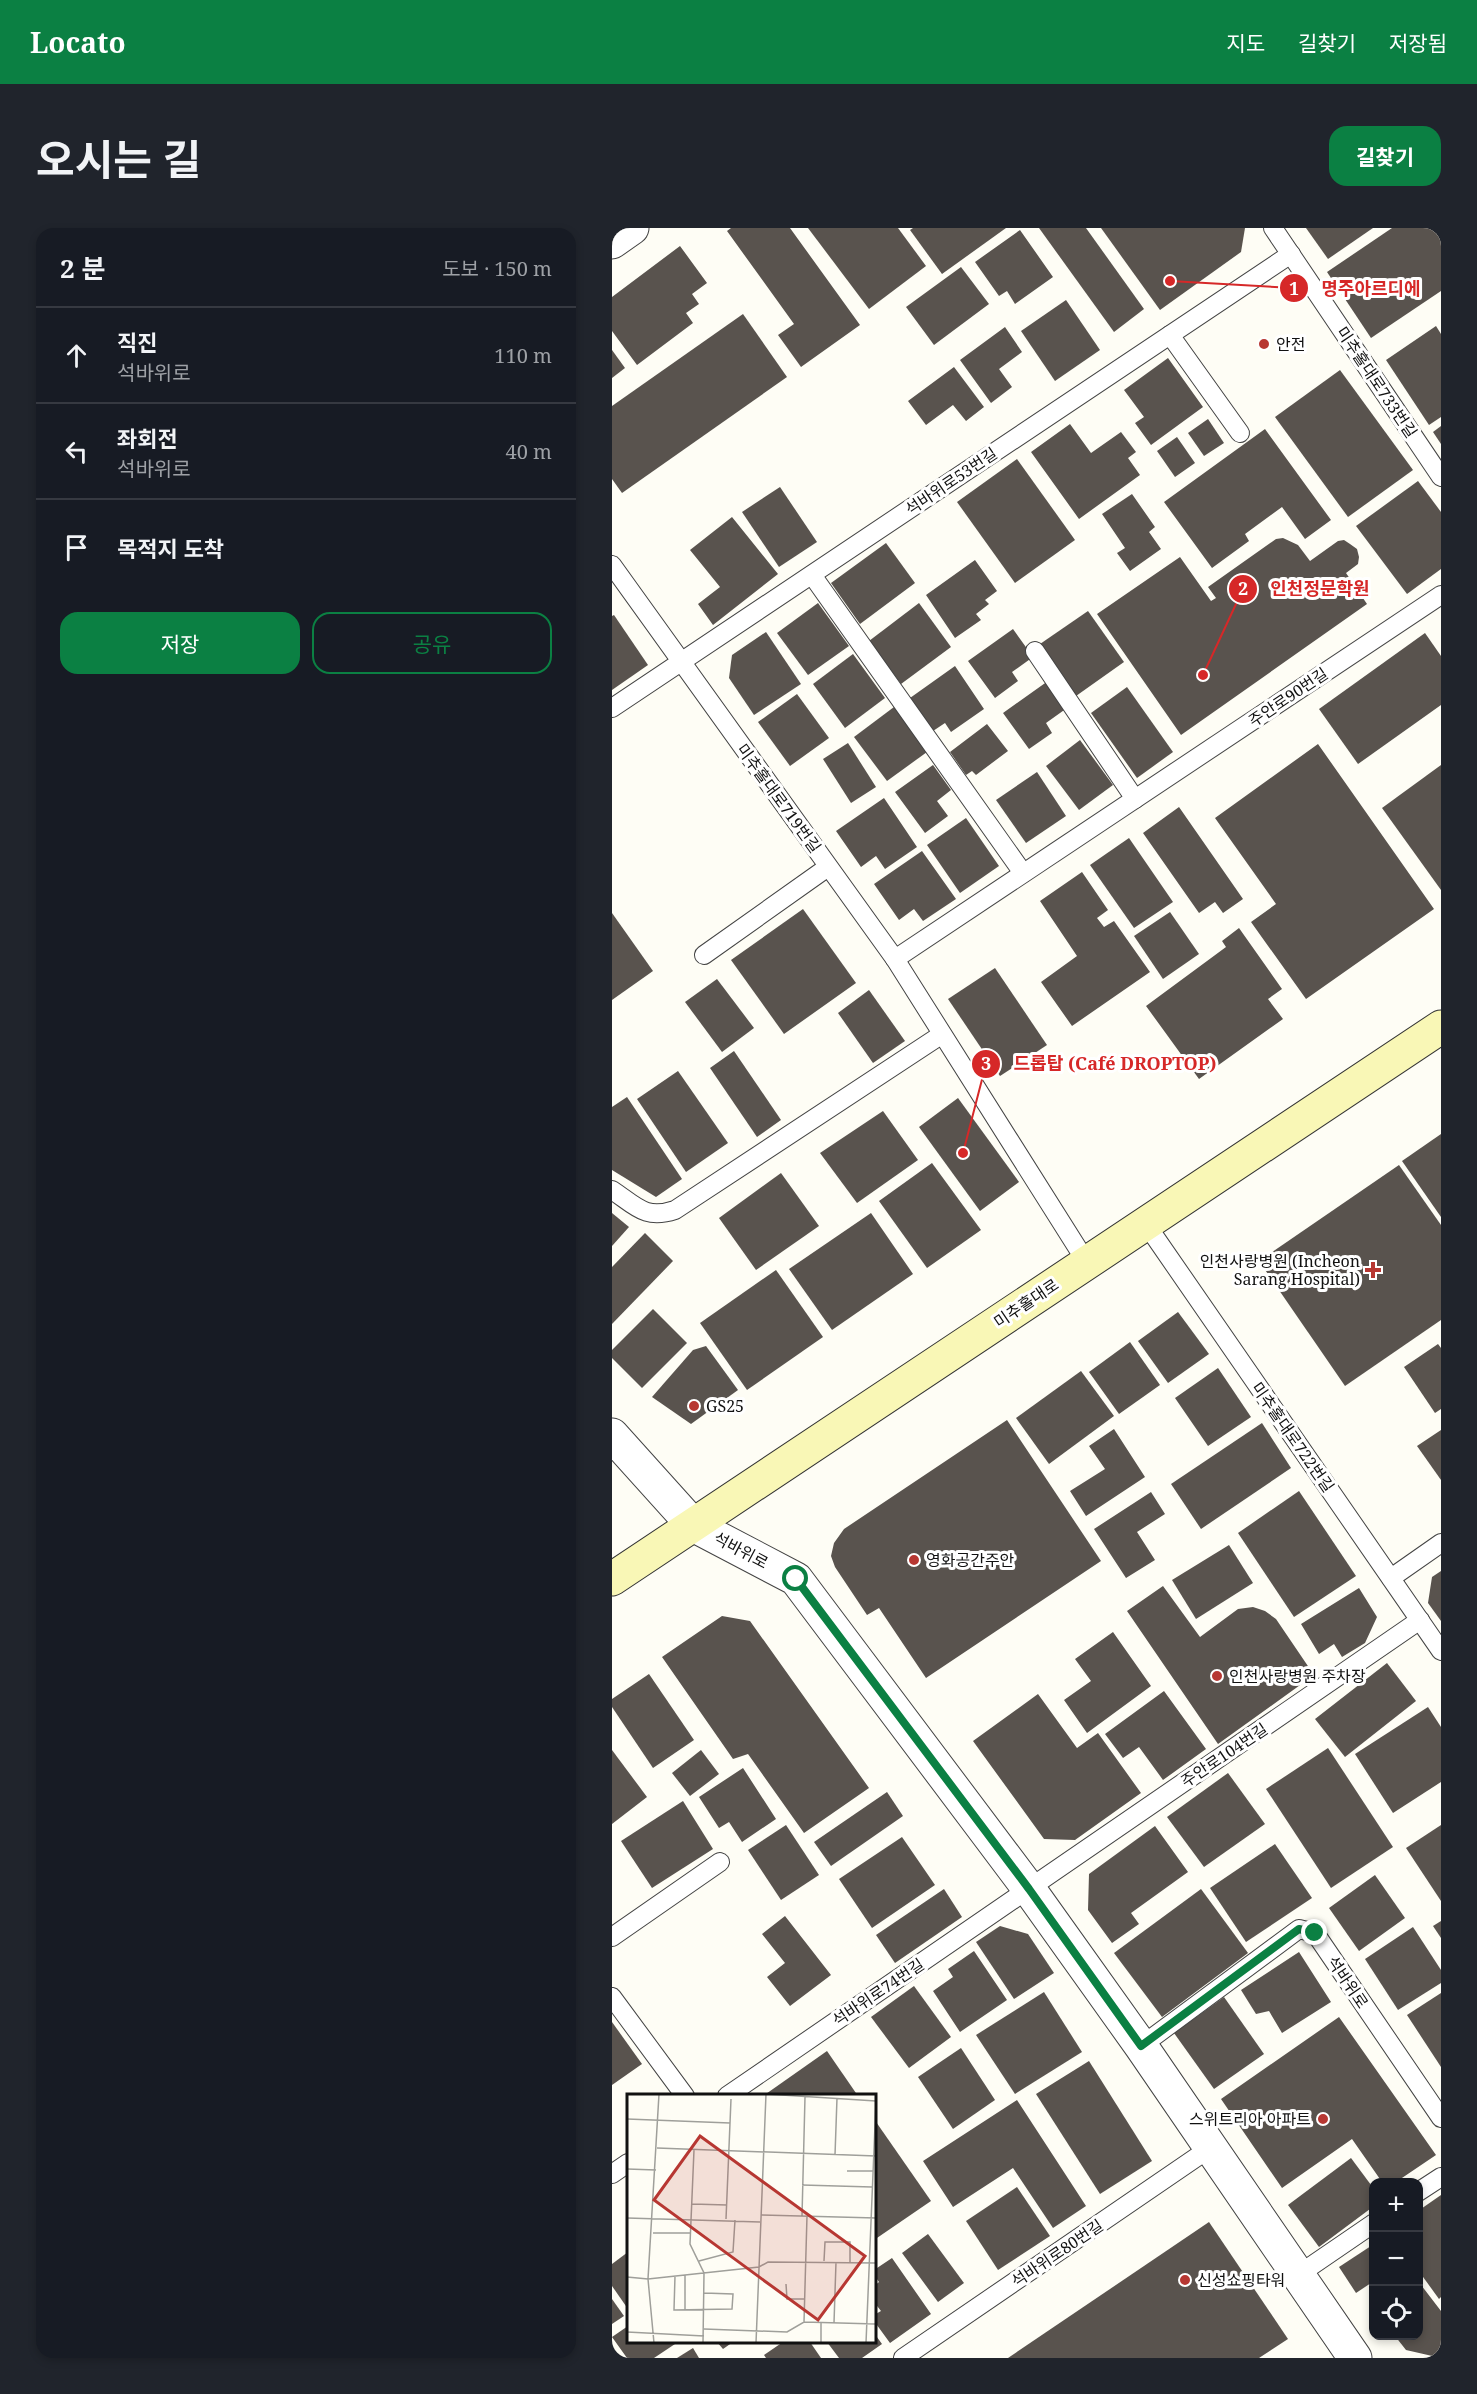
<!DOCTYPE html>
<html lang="ko">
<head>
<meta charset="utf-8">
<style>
	:root { --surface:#171b24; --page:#20242c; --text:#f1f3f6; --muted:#9ea1a6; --line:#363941; --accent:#0b8043 }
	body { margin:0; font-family:"Noto Serif","Noto Sans KR",serif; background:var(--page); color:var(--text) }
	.controls { position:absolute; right:18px; bottom:18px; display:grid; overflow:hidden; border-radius:12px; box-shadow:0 3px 9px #0003 }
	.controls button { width:54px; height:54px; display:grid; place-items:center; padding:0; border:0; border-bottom:2px solid var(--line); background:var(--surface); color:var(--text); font:30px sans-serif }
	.stop { position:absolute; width:18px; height:18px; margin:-14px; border:4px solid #0b8043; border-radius:50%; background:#fff }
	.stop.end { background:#0b8043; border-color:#fff; box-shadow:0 2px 6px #0008 }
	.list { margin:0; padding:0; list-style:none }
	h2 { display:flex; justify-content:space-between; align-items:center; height:78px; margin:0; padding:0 24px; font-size:26px }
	h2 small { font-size:20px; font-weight:400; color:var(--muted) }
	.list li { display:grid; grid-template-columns:39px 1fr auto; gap:18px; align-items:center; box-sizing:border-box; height:96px; padding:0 24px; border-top:2px solid var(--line) }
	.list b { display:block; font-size:22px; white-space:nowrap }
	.list p { margin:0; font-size:20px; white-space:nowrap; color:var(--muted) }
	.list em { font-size:20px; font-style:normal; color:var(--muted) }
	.actions { display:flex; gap:12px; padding:18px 24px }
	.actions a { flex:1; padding:14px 0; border:2px solid var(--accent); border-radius:18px; text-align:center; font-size:21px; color:var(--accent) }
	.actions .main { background:var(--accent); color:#fff }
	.icon { flex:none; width:33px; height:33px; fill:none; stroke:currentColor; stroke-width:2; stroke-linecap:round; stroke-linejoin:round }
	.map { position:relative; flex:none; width:829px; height:2130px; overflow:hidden; border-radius:18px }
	header { display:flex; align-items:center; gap:36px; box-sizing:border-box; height:84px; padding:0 30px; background:var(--accent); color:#fff }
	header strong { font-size:28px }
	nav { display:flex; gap:33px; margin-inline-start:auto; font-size:21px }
	.intro { display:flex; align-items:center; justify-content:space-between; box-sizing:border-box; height:144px; padding:0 36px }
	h1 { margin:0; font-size:42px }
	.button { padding:15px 27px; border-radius:18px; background:var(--accent); color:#fff; font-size:21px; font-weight:700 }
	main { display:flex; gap:36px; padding:0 36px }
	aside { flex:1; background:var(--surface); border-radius:18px; box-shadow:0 3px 9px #0003 }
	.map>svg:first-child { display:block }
</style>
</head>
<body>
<header>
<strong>Locato</strong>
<nav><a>지도</a><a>길찾기</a><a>저장됨</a></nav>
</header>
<div class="intro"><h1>오시는 길</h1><a class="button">길찾기</a></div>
<main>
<aside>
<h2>2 분<small>도보 · 150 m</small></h2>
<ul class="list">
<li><svg class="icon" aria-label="ahead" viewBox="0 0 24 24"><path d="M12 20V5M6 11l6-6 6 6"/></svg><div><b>직진</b><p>석바위로</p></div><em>110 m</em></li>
<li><svg class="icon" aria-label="left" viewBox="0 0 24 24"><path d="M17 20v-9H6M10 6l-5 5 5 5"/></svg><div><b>좌회전</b><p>석바위로</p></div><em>40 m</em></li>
<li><svg class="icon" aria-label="arrive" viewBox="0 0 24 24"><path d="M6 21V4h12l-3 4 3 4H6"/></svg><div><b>목적지 도착</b></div></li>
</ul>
<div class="actions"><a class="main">저장</a><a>공유</a></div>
</aside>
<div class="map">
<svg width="829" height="2130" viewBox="0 0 829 2130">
	<rect width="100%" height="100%" fill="#fefdf5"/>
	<g fill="#59534e">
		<path d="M119,0H178L248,97L189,139L166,107L182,96L115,3Z"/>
		<path d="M196,0H286L314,38L257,81Z"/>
		<path d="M301,0H394L330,46L298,2Z"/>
		<path d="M427,0H474L532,81L502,104Z"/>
		<path d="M489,0H633L629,24L548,82Z"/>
		<path d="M694,0H761L716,31Z"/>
		<path d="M780,0H822L829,10V63L759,110L715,44Z"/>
		<path d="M408,2L441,49L403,76L395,63L387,68L363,34Z"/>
		<path d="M68,18L95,55L80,66L87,76L74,85L81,95L25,137L0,103V69Z"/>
		<path d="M349,39L377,76L322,117L294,79Z"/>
		<path d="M454,72L488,122L443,153L409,103Z"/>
		<path d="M131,86L175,149L10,265L0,251V178Z"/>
		<path d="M824,98L829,106V189L817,197L774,132Z"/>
		<path d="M393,99L410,124L387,141L400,159L379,175L348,132Z"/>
		<path d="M0,122L13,140L0,150Z"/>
		<path d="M556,130L591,179L539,217L523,195L532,189L512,162Z"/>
		<path d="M342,139L372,179L354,193L341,177L314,197L296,173Z"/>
		<path d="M728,142L801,242L736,289L663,189Z"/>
		<path d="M596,191L612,215L592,228L576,205Z"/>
		<path d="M458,196L479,225L509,204L524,224L516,230L528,247L467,291L419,224Z"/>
		<path d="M829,198V216L821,204Z"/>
		<path d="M653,201L719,292L693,311L670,279L633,306L637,313L600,340L552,274Z"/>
		<path d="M565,209L583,235L563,249L545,223Z"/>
		<path d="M405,231L463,312L403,355L345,274Z"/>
		<path d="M806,253L829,284V341L795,366L744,298Z"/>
		<path d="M168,259L205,314L167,339L130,284Z"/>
		<path d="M520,266L543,299L537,304L549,321L518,343L505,325L513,320L490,286Z"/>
		<path d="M120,289L166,346L101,397L86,376L108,359L78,322Z"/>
		<path d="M671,310L686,317L698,333L726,313L732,312L738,316L745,321L747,329L746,336L734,345L755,376L569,507L485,386L568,329L599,373L604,370L596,359L664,311Z"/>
		<path d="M274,315L303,355L248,396L219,355Z"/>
		<path d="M363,332L385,363L373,372L377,376L364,386L369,392L343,410L314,367Z"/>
		<path d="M206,375L237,418L196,447L165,405Z"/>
		<path d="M307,375L339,419L289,456L257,413Z"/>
		<path d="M476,383L512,434L464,468L428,416Z"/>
		<path d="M2,387L36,437L0,462V388Z"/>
		<path d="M401,401L421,429L400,444L406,453L383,470L356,433Z"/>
		<path d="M154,404L189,456L142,487L117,450L120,427Z"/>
		<path d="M813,405L829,428V477L746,536L707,481Z"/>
		<path d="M241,426L273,470L233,500L201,456Z"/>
		<path d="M343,438L372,481L339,504L333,495L321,503L298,470Z"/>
		<path d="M436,453L455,480L434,495L440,505L417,521L391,485Z"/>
		<path d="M515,459L561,524L525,550L479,485Z"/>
		<path d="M185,466L217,510L178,538L146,494Z"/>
		<path d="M282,479L315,524L275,553L242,509Z"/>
		<path d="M375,496L396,523L364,547L360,543L354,547L338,524Z"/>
		<path d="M468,512L501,557L467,582L434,538Z"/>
		<path d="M236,515L264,559L239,575L211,531Z"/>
		<path d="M706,516L822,681L694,771L639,694L664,676L603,590Z"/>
		<path d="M321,537L339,562L325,573L336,588L313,605L283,564Z"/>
		<path d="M829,537V662L770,580Z"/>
		<path d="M425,544L454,588L414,615L384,572Z"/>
		<path d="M272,570L305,619L273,641L264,628L249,639L224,603Z"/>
		<path d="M567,579L631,671L611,685L603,674L587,685L531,605Z"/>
		<path d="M354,590L387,638L348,665L315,617Z"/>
		<path d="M517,610L561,674L522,700L478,637Z"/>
		<path d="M310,623L344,671L311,693L302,681L287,692L262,656Z"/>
		<path d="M470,644L496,682L485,690L492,699L502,693L538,744L460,798L429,754L465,728L428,673Z"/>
		<path d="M191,681L244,755L172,806L119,732Z"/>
		<path d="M558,684L587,726L551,751L522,708Z"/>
		<path d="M0,685L41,743L0,772Z"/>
		<path d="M627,700L670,761L656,771L671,791L587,851L534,778L614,719L610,713Z"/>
		<path d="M383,740L435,817L388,848L336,771Z"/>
		<path d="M105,751L142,800L110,824L73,774Z"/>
		<path d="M257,762L293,813L261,835L226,785Z"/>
		<path d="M122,823L169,892L145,909L98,840Z"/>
		<path d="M66,843L116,915L74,944L25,871Z"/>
		<path d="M15,869L70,951L44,969L0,942V879Z"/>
		<path d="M346,870L407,954L368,983L307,899Z"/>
		<path d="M271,883L306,932L245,975L208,925Z"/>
		<path d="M829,906V989L790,933Z"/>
		<path d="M320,935L369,1002L315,1040L267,973Z"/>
		<path d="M787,937L829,997V1092L733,1158L647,1033Z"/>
		<path d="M169,945L207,998L144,1042L107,990Z"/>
		<path d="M0,985L17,999L0,1018Z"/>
		<path d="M259,985L301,1046L220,1102L177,1041Z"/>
		<path d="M33,1005L61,1033L0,1096V1039Z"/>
		<path d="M164,1042L211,1109L135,1162L88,1095Z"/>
		<path d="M41,1081L75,1115L30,1160L0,1130V1122Z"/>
		<path d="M566,1084L597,1126L556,1155L526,1113Z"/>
		<path d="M518,1114L548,1157L507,1186L477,1144Z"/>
		<path d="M826,1116L829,1120V1181L823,1185L792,1139Z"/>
		<path d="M94,1118L126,1162L79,1196L40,1169L81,1122Z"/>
		<path d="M606,1140L639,1189L596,1218L563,1170Z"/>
		<path d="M469,1143L502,1188L437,1236L404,1190Z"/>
		<path d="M395,1192L489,1333L314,1450L267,1380L255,1387L223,1339L219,1328L222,1315L232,1301Z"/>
		<path d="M650,1195L679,1240L589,1301L559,1256Z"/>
		<path d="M502,1201L533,1249L474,1288L458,1263L493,1241L477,1218Z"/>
		<path d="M829,1202V1252L805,1218Z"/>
		<path d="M687,1263L744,1348L682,1389L626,1305Z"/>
		<path d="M539,1264L553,1286L525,1304L543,1332L514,1350L482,1301Z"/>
		<path d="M617,1317L641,1355L584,1391L560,1352Z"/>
		<path d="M829,1343V1393L816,1375L820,1349Z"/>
		<path d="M551,1358L588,1409L626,1381L641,1379L653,1383L664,1391L702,1447L606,1516L515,1383Z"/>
		<path d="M747,1360L765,1389L753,1415L730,1429L722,1416L707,1426L689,1396Z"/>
		<path d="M110,1388L138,1393L257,1560L192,1605L136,1526L121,1531L50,1429Z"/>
		<path d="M501,1404L539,1458L475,1505L452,1472L479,1453L463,1431Z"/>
		<path d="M775,1435L804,1473L733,1529L703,1491Z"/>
		<path d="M37,1446L82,1512L41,1540L0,1479V1471Z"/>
		<path d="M552,1463L594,1521L551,1552L527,1519L511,1530L493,1506Z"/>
		<path d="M426,1466L465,1520L486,1505L529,1565L463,1612L432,1611L361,1513Z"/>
		<path d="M816,1479L829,1499V1554L781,1585L743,1526Z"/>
		<path d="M716,1520L781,1619L719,1660L654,1561Z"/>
		<path d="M0,1522L35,1569L0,1596Z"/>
		<path d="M89,1522L107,1546L78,1568L60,1545Z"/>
		<path d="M131,1540L164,1591L130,1614L117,1594L107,1600L87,1569Z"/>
		<path d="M616,1545L653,1596L592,1639L555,1589Z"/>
		<path d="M275,1564L291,1588L219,1638L202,1614Z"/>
		<path d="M71,1573L101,1621L40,1660L9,1613Z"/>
		<path d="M174,1597L207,1647L169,1672L136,1622Z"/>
		<path d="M829,1597V1673L794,1620Z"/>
		<path d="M543,1598L576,1644L519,1685L527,1696L500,1715L476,1682L477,1646Z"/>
		<path d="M290,1609L323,1657L260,1700L227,1651Z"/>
		<path d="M663,1616L700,1670L634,1714L598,1660Z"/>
		<path d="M763,1647L793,1690L747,1723L717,1680Z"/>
		<path d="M332,1661L350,1689L283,1735L264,1707Z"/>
		<path d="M589,1661L636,1725L550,1789L502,1725Z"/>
		<path d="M173,1688L219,1747L178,1778L155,1749L173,1735L150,1706Z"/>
		<path d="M829,1693V1710L821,1698Z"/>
		<path d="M388,1698L416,1706L442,1745L402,1771L364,1714Z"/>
		<path d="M801,1699L829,1742V1755L786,1782L753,1731Z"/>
		<path d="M362,1723L395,1772L348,1804L321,1763L341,1749L336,1741Z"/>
		<path d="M687,1724L719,1774L670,1805L657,1783L644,1786L629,1762Z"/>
		<path d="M302,1758L339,1809L297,1840L259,1789Z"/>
		<path d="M432,1764L470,1824L403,1866L364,1807Z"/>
		<path d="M829,1765V1839L795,1787Z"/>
		<path d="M612,1769L652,1826L602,1861L562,1805Z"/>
		<path d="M727,1789L824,1927L784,1954H770L740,1911L670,1960L609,1871Z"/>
		<path d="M0,1794L30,1836L0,1857Z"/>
		<path d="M349,1820L383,1872L341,1901L306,1849Z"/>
		<path d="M215,1823L246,1868H151Z"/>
		<path d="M477,1833L540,1933L488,1966L424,1866Z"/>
		<path d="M405,1872L474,1978L441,2000L401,1940L341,1979L311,1933Z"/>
		<path d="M262,1891L319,1973L262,2012Z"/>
		<path d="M739,1930L762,1961V1978L707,2019L676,1977Z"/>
		<path d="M405,1959L438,2008L386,2042L354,1993Z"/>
		<path d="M829,1967V2069L827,2071L806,2042V1983Z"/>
		<path d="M597,1994L676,2111L647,2130H396Z"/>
		<path d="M316,2006L352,2055L326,2074L290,2025Z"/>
		<path d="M762,2016V2053L744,2065L727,2039Z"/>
		<path d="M16,2024V2081L0,2058V2036Z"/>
		<path d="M280,2030L319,2086L278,2115L262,2093V2087L269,2083L262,2074V2058L267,2054L262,2047V2042Z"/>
		<path d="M806,2053L829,2083V2130L794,2122L783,2108H806Z"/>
		<path d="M0,2071L12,2088L0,2096Z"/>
		<path d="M16,2098V2114H66L42,2130H15L0,2109Z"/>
		<path d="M262,2105L270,2116L250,2130H227L215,2114H262Z"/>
		<path d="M105,2114H121L111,2121Z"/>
		<path d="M171,2114H198L209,2130H154L152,2127Z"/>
		<path d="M81,2120L87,2130H65Z"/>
	</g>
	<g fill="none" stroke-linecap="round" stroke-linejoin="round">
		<g stroke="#444" stroke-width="20">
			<g id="service">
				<path d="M661,0L829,249"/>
				<path d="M558,107L628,205"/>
				<path d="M0,337L283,731L475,1035"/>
				<path d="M200,347L411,645"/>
				<path d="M423,423L523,571"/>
				<path d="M0,480L679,26"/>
				<path d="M92,727L216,639"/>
				<path d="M283,731L829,367"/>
				<path d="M0,962C24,978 33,992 63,982L329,807"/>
				<path d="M534,996L829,1423"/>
				<path d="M779,1350L829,1315"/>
				<path d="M0,1709L108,1634"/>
				<path d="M0,1769L73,1868"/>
				<path d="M529,1818L687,1701L703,1705L829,1890"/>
				<path d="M115,1868L808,1392"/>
				<path d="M0,1946L16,1935"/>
				<path d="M806,1964L829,1949"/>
				<path d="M686,2047L762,1995"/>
				<path d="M291,2130L598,1920"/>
			</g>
		</g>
		<g stroke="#444" stroke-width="35">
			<g id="tertiary">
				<path d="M0,14L20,0"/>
				<path d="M0,1207L81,1297L184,1351L417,1661L529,1818L743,2130"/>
			</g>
		</g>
		<g stroke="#333" stroke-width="35">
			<path id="secondary" d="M0,1351L829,799"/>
		</g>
		<use href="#service" stroke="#fff" stroke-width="18"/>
		<use href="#tertiary" stroke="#fff" stroke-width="33"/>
		<use href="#secondary" stroke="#f9f7b6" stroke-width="33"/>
	</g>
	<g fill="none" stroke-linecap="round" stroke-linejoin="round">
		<path stroke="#0b8043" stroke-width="8" d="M184,1351L417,1661L529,1818L687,1701L703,1705"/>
	</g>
	<g fill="#b73732" stroke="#fff" stroke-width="2">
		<circle cx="652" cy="116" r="6"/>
		<path d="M758 1033h6v6h6v6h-6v6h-6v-6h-6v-6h6z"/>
		<circle cx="82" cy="1178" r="6"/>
		<circle cx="302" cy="1332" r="6"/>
		<circle cx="605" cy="1448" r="6"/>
		<circle cx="711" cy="1891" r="6"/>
		<circle cx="573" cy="2052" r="6"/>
	</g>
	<g text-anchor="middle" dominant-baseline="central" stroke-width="6" stroke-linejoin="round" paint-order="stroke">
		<g font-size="16" fill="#111" stroke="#fff" text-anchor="start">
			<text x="664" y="116">안전</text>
			<text x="748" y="1033" text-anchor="end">인천사랑병원 (Incheon<tspan x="748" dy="18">Sarang Hospital)</tspan></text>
			<text x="94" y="1178">GS25</text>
			<text x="314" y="1332">영화공간주안</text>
			<text x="617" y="1448">인천사랑병원 주차장</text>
			<text x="699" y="1891" text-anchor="end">스위트리아 아파트</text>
			<text x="585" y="2052">신성쇼핑타워</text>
		</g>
		<g font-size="16" fill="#111" stroke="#fff">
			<text transform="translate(765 154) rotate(56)">미추홀대로733번길</text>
			<text transform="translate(339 253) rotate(-34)">석바위로53번길</text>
			<text transform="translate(676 469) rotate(-34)">주안로90번길</text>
			<text transform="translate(167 570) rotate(54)">미추홀대로719번길</text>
			<text transform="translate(414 1075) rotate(-34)">미추홀대로</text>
			<text transform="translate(681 1209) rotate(55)">미추홀대로722번길</text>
			<text transform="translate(129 1322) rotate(28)">석바위로</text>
			<text transform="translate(612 1527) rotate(-34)">주안로104번길</text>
			<text transform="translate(736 1754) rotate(56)">석바위로</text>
			<text transform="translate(266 1764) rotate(-34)">석바위로74번길</text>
			<text transform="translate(445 2025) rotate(-34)">석바위로80번길</text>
		</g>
	</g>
	<g transform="translate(15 1866)">
		<rect width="249" height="249" fill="#fefdf5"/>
		<path fill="none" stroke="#9f9f9a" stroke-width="1.5" d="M139,0L249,7M0,25L103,29M30,54L249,62M67,56L63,150L77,179L76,249M208,61L210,4M0,75L29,76M220,77H246M175,91L245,93M65,110L100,111M134,121L249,124M175,122L178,3M0,124L133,128M99,125L104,5M26,139H64M72,167L106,158L108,126M197,167L198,148H223V168M48,182L47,216L105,215L106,200L77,199M0,183L21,185L132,173L141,168L249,169M159,190L160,205H177M58,216V181M177,228L180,122M207,229L209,168M77,235L160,238L177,228L249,230M0,238L77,242M27,249L21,185L32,0M129,249L139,0M194,249V229M239,249L249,7"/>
		<path fill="#b73732" fill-opacity="0.15" stroke="#b73732" stroke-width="3" d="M73,42L238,162L191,226L27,106Z"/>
		<rect width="249" height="249" fill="none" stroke="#111" stroke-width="3"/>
	</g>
	<path fill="none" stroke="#d62828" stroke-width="2" d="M558 53L682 60M591 447L631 361M351 925L374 836"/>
	<g fill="#d62828" stroke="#fff" stroke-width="2">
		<circle cx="558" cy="53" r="6"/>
		<circle cx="591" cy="447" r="6"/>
		<circle cx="351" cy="925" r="6"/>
		<circle cx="682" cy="60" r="15"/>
		<circle cx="631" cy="361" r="15"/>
		<circle cx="374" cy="836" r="15"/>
	</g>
	<g font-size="18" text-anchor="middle" font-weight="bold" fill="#fff">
		<text x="682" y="67">1</text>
		<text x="631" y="367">2</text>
		<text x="374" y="842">3</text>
	</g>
	<g font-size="18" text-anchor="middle" font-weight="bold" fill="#d62828" stroke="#fff" stroke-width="6" stroke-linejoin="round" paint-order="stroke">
		<text x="759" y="67">명주아르디에</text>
		<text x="708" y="367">인천정문학원</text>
		<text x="503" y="842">드롭탑 (Café DROPTOP)</text>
	</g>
</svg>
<div class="controls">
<button>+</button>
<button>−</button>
<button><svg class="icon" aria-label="locate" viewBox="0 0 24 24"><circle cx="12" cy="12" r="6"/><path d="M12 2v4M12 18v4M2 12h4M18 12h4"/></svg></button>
</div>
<div class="stop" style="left:184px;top:1351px"></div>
<div class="stop end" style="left:703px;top:1705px"></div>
</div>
</main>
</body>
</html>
